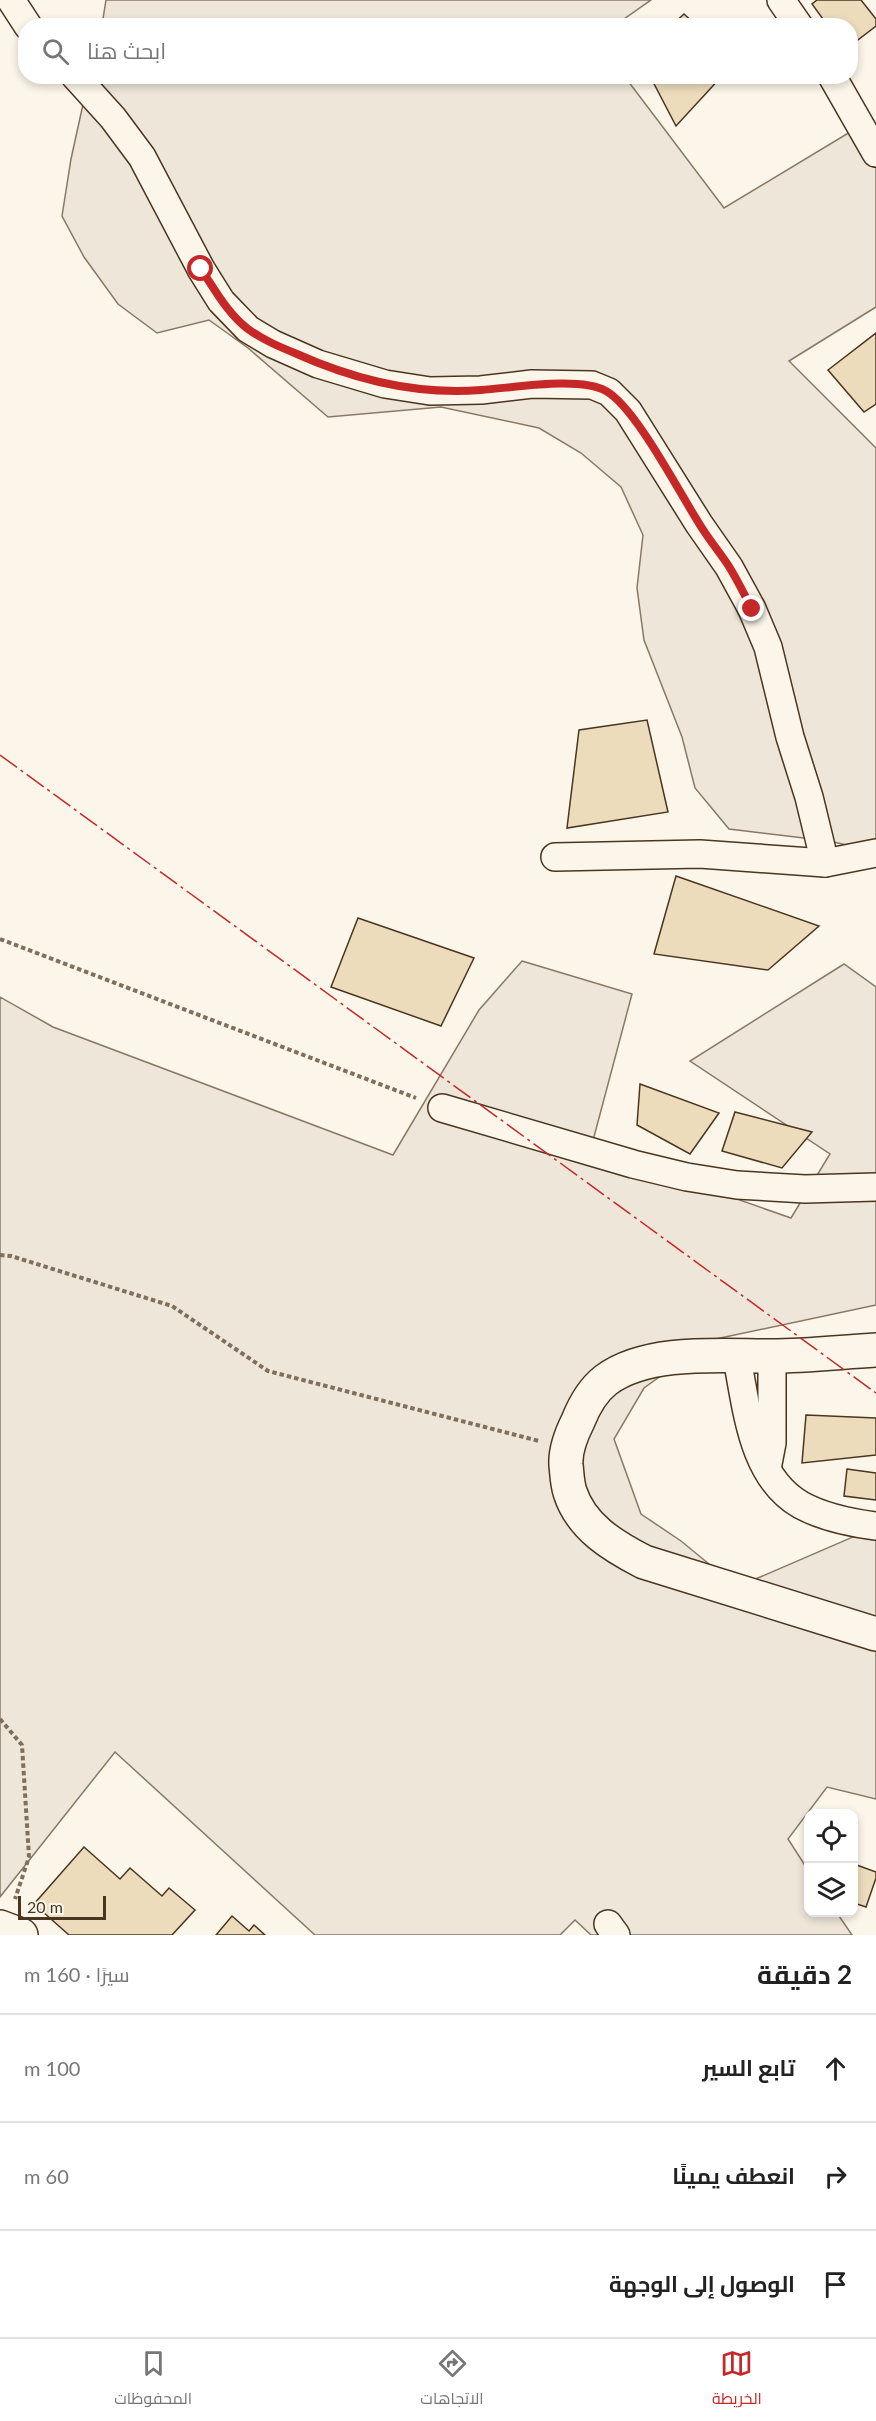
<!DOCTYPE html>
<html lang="ar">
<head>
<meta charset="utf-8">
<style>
	:root { --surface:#fff; --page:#f6f6f6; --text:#222; --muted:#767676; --line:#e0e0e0; --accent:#c62828 }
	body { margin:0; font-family:Lato,Cairo,sans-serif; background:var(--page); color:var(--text); direction:rtl }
	.controls { position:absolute; right:18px; bottom:18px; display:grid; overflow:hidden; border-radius:12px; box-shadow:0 3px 9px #0003 }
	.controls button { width:54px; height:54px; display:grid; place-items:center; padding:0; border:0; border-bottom:2px solid var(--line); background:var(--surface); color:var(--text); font:30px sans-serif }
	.scale { position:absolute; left:18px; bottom:15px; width:88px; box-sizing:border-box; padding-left:6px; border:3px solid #4a3520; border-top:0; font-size:16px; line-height:21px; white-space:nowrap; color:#4a3520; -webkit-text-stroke:4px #fbf6e9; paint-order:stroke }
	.stop { position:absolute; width:18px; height:18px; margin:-14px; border:4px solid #c62828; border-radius:50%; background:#fff }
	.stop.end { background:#c62828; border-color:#fff; box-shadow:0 2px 6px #0008 }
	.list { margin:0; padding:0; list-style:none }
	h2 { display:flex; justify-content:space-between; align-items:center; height:78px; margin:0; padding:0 24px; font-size:26px }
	h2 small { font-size:20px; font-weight:400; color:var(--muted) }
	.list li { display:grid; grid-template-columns:39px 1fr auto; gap:18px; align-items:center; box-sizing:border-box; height:108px; padding:0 24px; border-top:2px solid var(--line) }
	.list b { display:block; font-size:22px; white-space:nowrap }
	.list em { font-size:20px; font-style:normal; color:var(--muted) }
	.icon { flex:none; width:33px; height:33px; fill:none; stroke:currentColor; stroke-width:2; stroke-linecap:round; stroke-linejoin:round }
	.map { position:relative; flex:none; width:876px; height:1935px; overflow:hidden; direction:ltr }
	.search { position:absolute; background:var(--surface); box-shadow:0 3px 9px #0003; left:18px; right:18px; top:18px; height:66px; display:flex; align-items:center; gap:15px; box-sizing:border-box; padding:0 21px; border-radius:24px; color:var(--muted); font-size:22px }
	.sheet { height:402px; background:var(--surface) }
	nav { display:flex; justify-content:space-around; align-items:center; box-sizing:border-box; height:84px; border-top:2px solid var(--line); background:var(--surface); font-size:16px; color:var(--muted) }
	nav a { display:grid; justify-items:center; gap:3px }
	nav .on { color:var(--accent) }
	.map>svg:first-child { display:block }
</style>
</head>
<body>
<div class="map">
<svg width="876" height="1935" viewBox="0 0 876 1935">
	<rect width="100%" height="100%" fill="#fbf6e9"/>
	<g fill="#ede6d9" stroke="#887966" stroke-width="1.5">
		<path d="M106,0H651L614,26L102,25Z"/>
		<path d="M89,77H625L724,208L870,120L876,125V307L789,361L876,448V849L873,851L829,841L729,829L695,788L682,737L644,640L637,588L643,535L621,487L581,453L539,428L441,407L328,417L248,348L209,320L157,333L118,304L84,257L62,216L71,159Z"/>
		<path d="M522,961L632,994L591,1148L791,1218L830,1154L690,1061L844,964L876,987V1305L711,1340L644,1388L614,1439L641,1514L681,1541L737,1587L876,1527V1799L827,1787L788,1839L808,1870V1912L837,1913L852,1935H591L575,1920L560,1935H315L115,1752L0,1897V997L53,1027L393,1155L479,1010Z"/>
	</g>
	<g fill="#ecdcbc" stroke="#4a3520" stroke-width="1.5">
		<path d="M817,0H861L876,19V26L850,46V26H828L812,4Z"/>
		<path d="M684,14L697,26H671Z"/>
		<path d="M650,76H722L676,126Z"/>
		<path d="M876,333V404L864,412L828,370Z"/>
		<path d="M647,720L668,812L567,828L579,730Z"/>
		<path d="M676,876L819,926L768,970L654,954Z"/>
		<path d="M358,918L474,958L441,1026L331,987Z"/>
		<path d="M640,1084L719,1113L690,1154L637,1125Z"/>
		<path d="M735,1112L812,1132L782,1168L722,1151Z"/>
		<path d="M806,1415L876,1418V1455L802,1463Z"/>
		<path d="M847,1469L876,1473V1500L844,1496Z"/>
		<path d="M84,1847L120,1879L130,1868L162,1896L169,1888L195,1910L172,1935H69L34,1904Z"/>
		<path d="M854,1864L876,1872V1878L866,1907L854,1903Z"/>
		<path d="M232,1916L249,1931L254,1925L265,1935H216Z"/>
	</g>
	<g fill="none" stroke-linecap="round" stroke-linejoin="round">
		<g stroke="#4a3520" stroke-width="30">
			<g id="minor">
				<path d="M11,0L28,26"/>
				<path d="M781,0L799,26"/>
				<path d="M75,76L113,118L142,157L201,269L221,301L248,329L273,344L318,364L385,384L430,391L481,390L532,384L592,385L609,392L628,411L699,524L729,567L752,609L768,647L790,737L809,797L825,863"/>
				<path d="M832,76L876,153"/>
				<path d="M555,857L700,854L825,863L876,853"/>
				<path d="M442,1108L633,1164L687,1177L737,1185L805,1189L876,1187"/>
				<path d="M736,1354C747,1405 750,1476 801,1505C823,1517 852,1523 876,1526"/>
				<path d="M767,1469L772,1443V1356"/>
				<path d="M608,1924L616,1935"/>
			</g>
		</g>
		<g stroke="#4a3520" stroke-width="36">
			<path id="tertiary" d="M0,1927L21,1935"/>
		</g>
		<g stroke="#4a3520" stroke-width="36">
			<path id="secondary" d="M876,1350C841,1352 806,1356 771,1356C722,1356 647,1349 606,1380C593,1390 584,1406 578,1421C572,1433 565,1451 566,1465C567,1473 567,1483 570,1492C581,1527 613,1546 644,1562L876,1634"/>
		</g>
		<g stroke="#7f6f5c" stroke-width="4" stroke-dasharray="4.5 3" stroke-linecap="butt">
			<path d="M0,939L416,1098"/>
			<path d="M0,1255L11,1256L172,1306L268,1371L539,1441"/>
			<path d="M0,1719L22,1745L29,1857L15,1899"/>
		</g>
		<use href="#minor" stroke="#fbf6e9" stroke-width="27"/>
		<use href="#tertiary" stroke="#fbf6e9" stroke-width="33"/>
		<use href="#secondary" stroke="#fbf6e9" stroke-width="33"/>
		<path stroke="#c62828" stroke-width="1.5" stroke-dasharray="21 4.5 3 4.5" stroke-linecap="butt" d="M0,755L876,1393"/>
	</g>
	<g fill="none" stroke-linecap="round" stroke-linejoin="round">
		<path stroke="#c62828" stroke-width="8" d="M201,269C215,290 228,314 248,329C263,340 280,347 297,354C355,380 417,395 481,390C513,388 579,376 606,391C635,407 678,490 697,520C706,536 718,550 728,565C737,579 744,594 752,609"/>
	</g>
</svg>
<div class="controls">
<button><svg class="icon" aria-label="locate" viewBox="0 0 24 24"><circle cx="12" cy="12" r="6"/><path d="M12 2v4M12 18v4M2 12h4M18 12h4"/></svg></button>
<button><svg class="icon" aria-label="layers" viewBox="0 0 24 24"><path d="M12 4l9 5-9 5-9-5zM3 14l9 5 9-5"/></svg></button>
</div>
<div class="scale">20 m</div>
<div class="stop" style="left:201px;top:269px"></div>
<div class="stop end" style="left:752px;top:609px"></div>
<div class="search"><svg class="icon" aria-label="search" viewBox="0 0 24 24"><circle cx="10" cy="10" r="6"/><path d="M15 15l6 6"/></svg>ابحث هنا</div>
</div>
<section class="sheet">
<h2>2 دقيقة<small>سيرًا · 160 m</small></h2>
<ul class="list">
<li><svg class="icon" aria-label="ahead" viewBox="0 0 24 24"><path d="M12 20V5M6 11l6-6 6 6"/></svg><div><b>تابع السير</b></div><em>100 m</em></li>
<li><svg class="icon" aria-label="right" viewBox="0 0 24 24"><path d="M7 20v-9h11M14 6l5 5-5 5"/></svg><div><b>انعطف يمينًا</b></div><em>60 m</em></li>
<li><svg class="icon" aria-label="arrive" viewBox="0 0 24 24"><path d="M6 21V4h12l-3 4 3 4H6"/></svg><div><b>الوصول إلى الوجهة</b></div></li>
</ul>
</section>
<nav>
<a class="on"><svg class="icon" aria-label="map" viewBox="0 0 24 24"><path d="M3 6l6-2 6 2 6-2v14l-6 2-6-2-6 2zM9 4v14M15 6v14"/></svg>الخريطة</a>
<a><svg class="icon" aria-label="directions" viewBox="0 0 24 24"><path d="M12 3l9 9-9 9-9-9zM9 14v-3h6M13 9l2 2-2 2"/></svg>الاتجاهات</a>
<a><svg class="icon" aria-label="saved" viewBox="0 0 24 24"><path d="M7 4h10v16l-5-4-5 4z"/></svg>المحفوظات</a>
</nav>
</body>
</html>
